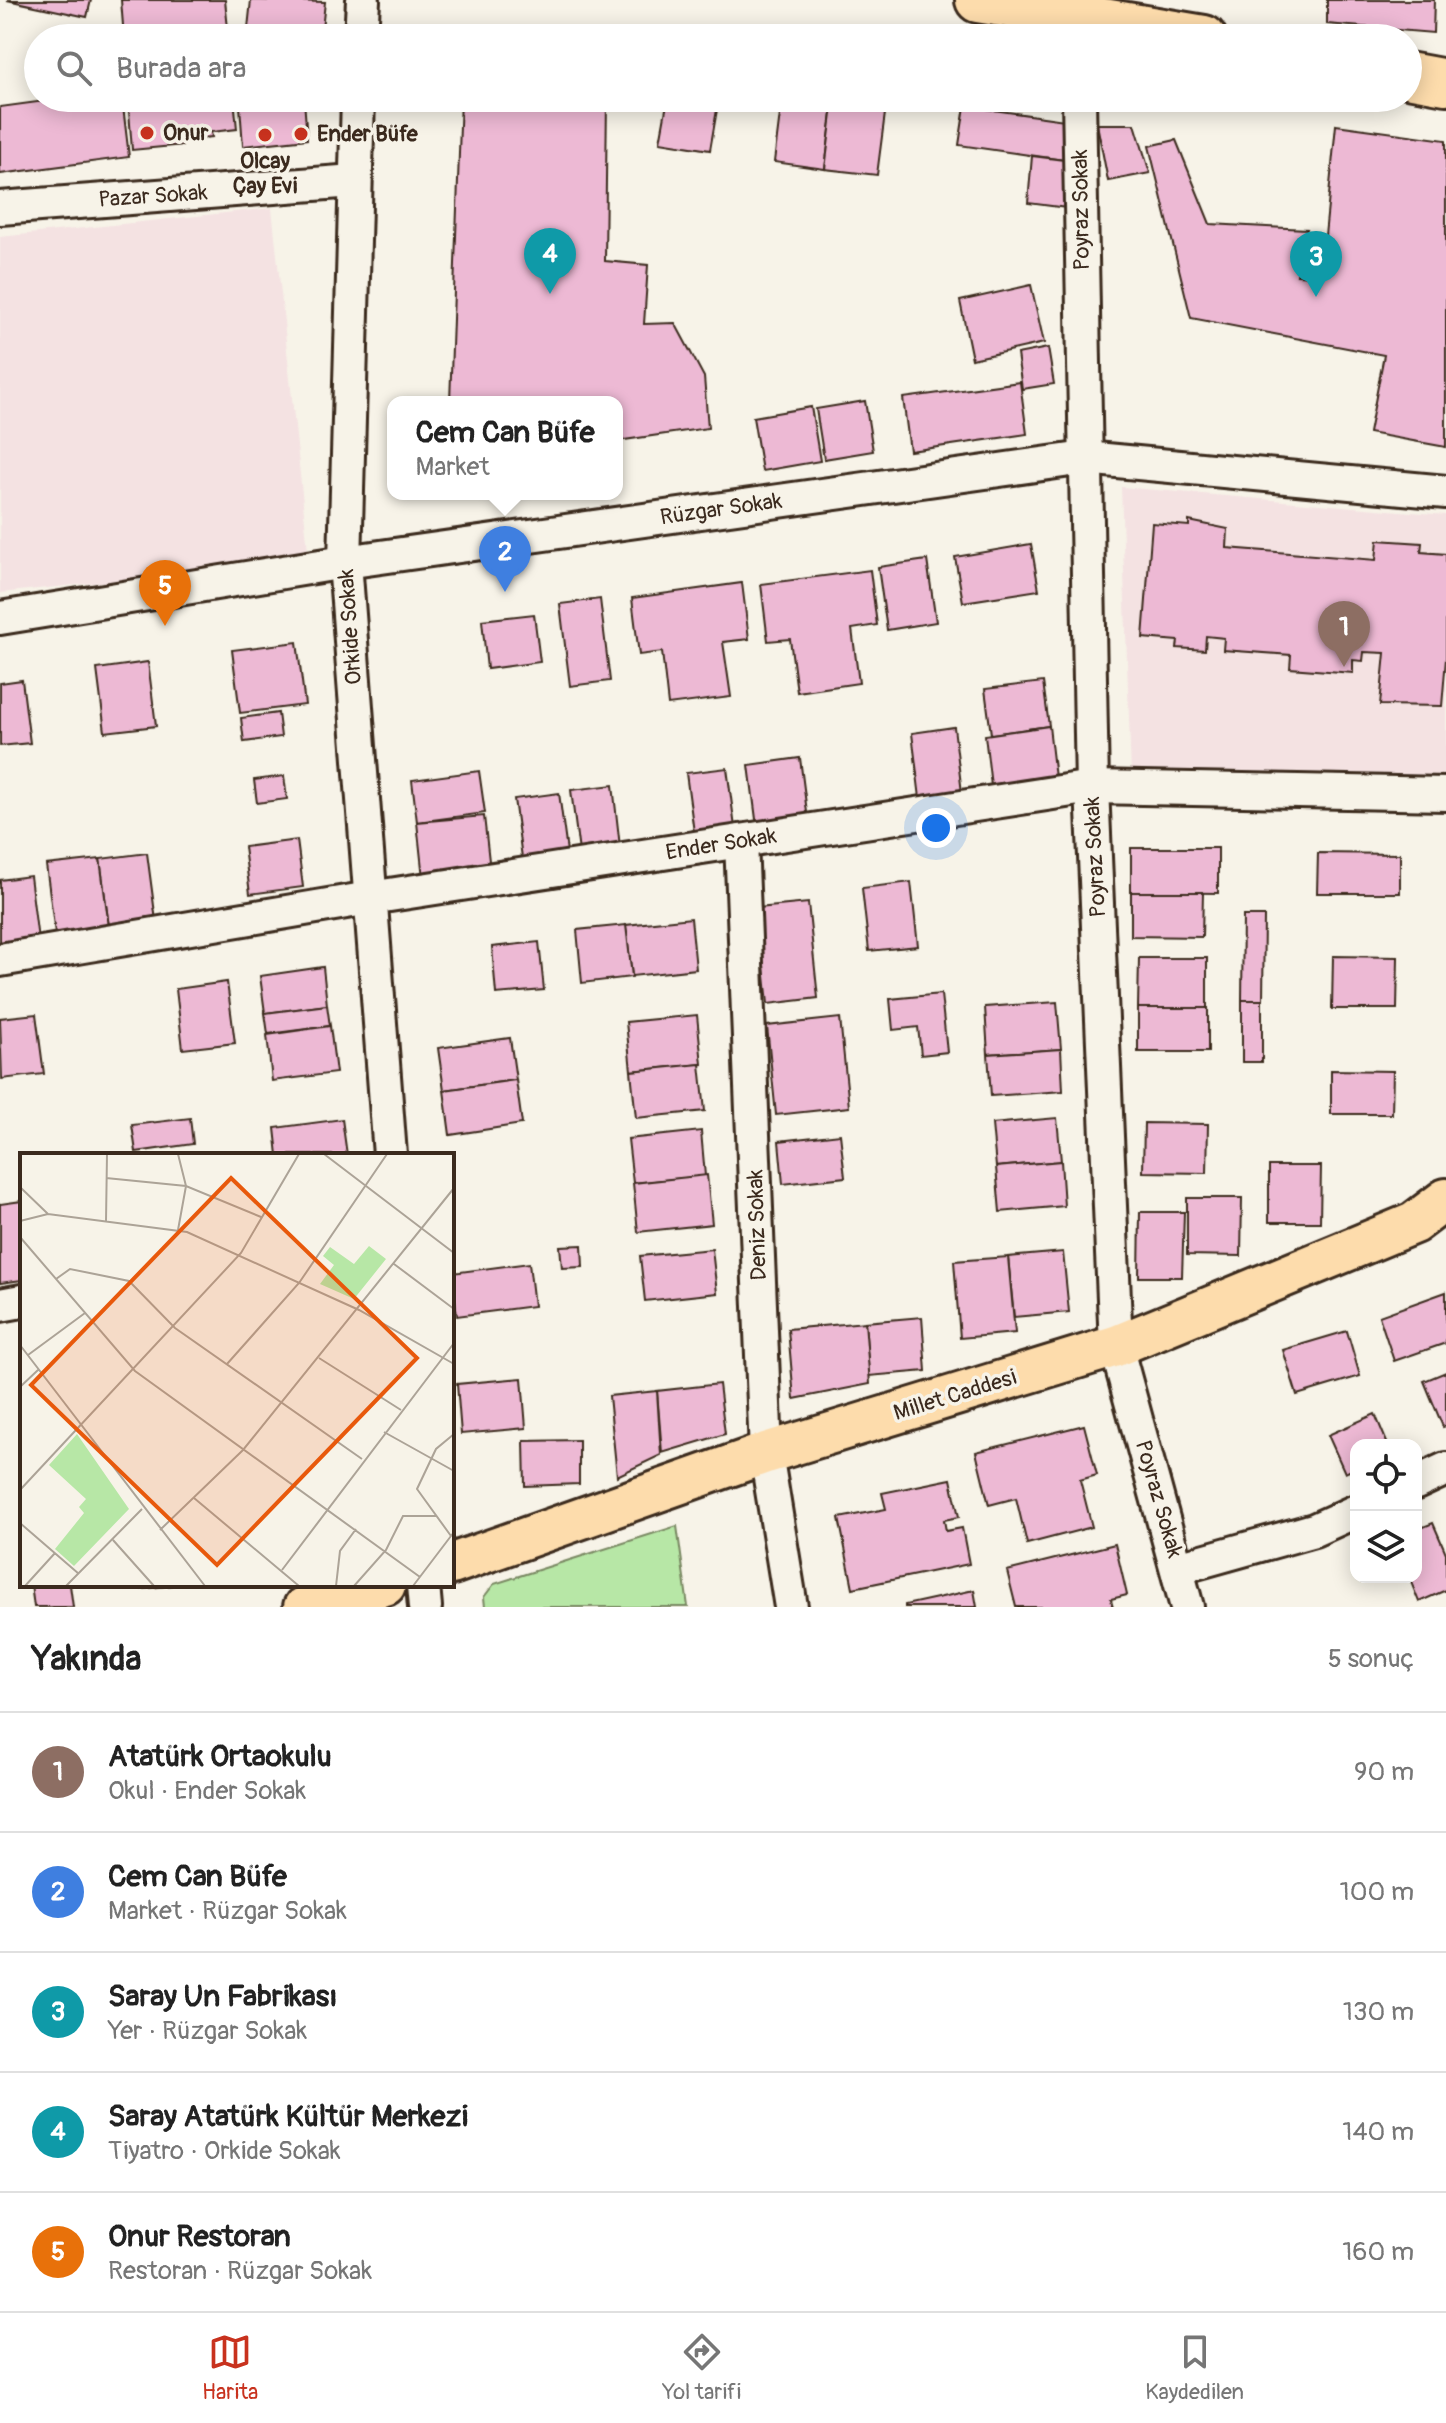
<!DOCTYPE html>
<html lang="tr">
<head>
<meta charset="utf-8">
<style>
	:root { --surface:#fff; --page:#f2f2f2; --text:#222; --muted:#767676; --line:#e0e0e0; --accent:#c8321e }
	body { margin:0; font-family:Pangolin,sans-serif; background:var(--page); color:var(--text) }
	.controls { position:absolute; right:24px; bottom:24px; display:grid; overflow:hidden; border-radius:16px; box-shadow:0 4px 20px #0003 }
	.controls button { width:72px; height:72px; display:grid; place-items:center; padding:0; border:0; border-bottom:2px solid var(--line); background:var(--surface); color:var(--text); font:40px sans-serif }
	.you { position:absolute; left:936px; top:828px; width:28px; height:28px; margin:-20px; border:6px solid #fff; border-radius:50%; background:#1a73e8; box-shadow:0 0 0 12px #1a73e833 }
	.badge { display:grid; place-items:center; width:52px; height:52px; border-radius:50%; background:var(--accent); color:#fff; font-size:26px; font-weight:700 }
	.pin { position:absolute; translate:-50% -66px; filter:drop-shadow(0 2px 4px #0008) }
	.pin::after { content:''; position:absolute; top:42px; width:28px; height:24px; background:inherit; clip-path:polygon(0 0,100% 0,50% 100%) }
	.popup { position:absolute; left:387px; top:396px; width:236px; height:104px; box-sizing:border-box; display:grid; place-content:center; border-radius:16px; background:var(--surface); filter:drop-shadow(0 2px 6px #0005); font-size:26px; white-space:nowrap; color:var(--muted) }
	.popup b { font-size:30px; color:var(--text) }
	.popup::after { content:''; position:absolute; left:50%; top:100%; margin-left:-16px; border:16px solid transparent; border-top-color:var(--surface) }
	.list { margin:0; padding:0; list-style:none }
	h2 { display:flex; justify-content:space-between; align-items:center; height:104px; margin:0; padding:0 32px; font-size:34px }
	h2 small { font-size:26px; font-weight:400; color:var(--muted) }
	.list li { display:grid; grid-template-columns:52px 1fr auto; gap:24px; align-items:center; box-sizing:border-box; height:120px; padding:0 32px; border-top:2px solid var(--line) }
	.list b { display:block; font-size:30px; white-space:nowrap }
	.list p { margin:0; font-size:26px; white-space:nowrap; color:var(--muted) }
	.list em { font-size:26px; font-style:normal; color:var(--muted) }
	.icon { flex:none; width:44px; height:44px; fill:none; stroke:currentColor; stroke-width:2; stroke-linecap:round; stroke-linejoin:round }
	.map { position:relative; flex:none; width:1446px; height:1607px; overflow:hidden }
	.search { position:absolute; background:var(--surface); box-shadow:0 4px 20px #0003; left:24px; right:24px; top:24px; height:88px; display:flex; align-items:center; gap:20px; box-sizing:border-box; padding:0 28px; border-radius:44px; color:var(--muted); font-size:30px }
	.sheet { height:704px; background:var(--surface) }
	nav { display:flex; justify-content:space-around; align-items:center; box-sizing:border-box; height:112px; border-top:2px solid var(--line); background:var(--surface); font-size:22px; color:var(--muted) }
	nav a { display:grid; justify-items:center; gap:4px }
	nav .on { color:var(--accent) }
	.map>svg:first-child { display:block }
</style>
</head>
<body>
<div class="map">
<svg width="1446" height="1607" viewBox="0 0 1446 1607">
	<rect width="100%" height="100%" fill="#f7f3e8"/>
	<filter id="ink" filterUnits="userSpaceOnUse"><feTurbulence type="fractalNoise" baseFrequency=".0125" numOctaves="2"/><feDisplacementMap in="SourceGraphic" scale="16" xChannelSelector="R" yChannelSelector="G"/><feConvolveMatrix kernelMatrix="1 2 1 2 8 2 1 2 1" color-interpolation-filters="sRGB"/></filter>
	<g filter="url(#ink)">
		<g fill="#f4e2e2">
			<path d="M272,208L309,560L0,593V237Z"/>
			<path d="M1121,487L1446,515V777L1131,776Z"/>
		</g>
		<path fill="#b7e7a6" stroke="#798862" stroke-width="2" d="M677,1526L688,1607H485L484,1597L494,1584Z"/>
		<g fill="#edb9d4" stroke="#3b2a1e" stroke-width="2">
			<path d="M7,0H91L87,17Z"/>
			<path d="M121,0H225L229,38H124Z"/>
			<path d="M251,0L325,2L321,38H247Z"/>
			<path d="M1327,0H1434L1433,33L1327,24Z"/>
			<path d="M67,98H122L129,157L0,174V107Z"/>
			<path d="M128,98H234L237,129L211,132L212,137L183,140V145L132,150Z"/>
			<path d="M461,98H607L605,261L648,265L644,324L675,323L704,377L708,428L617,441V402H450Z"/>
			<path d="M668,98H719L710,150L660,142Z"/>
			<path d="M782,98H834L825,169L774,162Z"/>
			<path d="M834,98H887L877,175L825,169Z"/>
			<path d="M304,100L307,139L243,146L240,106Z"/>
			<path d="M965,106L1065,120L1064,160L959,145Z"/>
			<path d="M1097,124H1135L1150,173L1108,181Z"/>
			<path d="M1336,125L1446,140V447L1369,433L1384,355L1191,318L1149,146L1176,140L1210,224L1307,229L1297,275L1321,276Z"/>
			<path d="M1032,156L1064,160L1067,208L1028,203Z"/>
			<path d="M1031,285L1044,343L972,359L960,301Z"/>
			<path d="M1048,348L1054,384L1022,389L1017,354Z"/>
			<path d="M1020,382L1027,434L910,451L903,398Z"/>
			<path d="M865,401L873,451L824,459L816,409Z"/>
			<path d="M811,407L820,461L762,471L753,417Z"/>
			<path d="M1189,521L1228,529L1227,548L1376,560L1378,540L1422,543L1421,552L1446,554V658L1442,706L1380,705L1385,653L1364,652L1363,661L1353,660V673L1290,668L1291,655L1223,650L1224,638L1206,636L1205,650L1177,648L1178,641L1143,638L1152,523L1189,526Z"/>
			<path d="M1031,544L1039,590L963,602L955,557Z"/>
			<path d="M927,560L936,622L887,630L878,567Z"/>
			<path d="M870,570L877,625L852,629L859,683L797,692L790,639L768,641L761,584Z"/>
			<path d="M742,583L749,639L723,642L731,697L668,705L662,652L639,655L632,598Z"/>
			<path d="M600,599L610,681L570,686L560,604Z"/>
			<path d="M534,614L540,662L487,669L482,620Z"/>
			<path d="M297,642L305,705L240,713L232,650Z"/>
			<path d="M148,662L156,726L105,732L97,669Z"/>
			<path d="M22,680L30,743L0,746V683Z"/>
			<path d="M1043,682L1049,726L991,734L985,689Z"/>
			<path d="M278,713L281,737L244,742L241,718Z"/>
			<path d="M1049,726L1055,778L991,786L985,735Z"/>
			<path d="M954,727L962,793L920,798L912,733Z"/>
			<path d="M800,758L808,820L757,827L749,765Z"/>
			<path d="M727,768L736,835L695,840L686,773Z"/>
			<path d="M479,771L485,813L417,822L412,780Z"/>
			<path d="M284,776L287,799L257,803L254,780Z"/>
			<path d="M613,785L620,847L579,852L571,790Z"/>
			<path d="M559,793L568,859L523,865L514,799Z"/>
			<path d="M484,816L490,870L423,878L417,822Z"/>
			<path d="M297,840L303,887L250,894L244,847Z"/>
			<path d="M1131,848H1218V893L1131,892Z"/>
			<path d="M147,853L156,921L109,927L100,859Z"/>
			<path d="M1318,853L1400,854V893H1317Z"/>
			<path d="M100,859L109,927L55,934L46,865Z"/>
			<path d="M30,876L38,940L0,944V880Z"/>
			<path d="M911,882L918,946L869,951L862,888Z"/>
			<path d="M1131,892H1203L1202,937L1131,936Z"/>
			<path d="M808,903L818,998L768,1004L758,908Z"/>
			<path d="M1243,916H1264L1263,1000H1242Z"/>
			<path d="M691,918L696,969L632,976L626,925Z"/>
			<path d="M626,925L632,977L582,983L577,930Z"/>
			<path d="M539,942L544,990L496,994L492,947Z"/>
			<path d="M1333,956L1398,957L1397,1009H1332Z"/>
			<path d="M1139,958H1207V1008H1138Z"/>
			<path d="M323,967L327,1005L265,1013L260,976Z"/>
			<path d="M227,982L235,1043L183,1049L176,989Z"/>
			<path d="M941,994L947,1052L921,1055L918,1027L893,1030L890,999Z"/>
			<rect x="1242" y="1000" width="20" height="62"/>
			<path d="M1057,1002L1061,1049L988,1054L985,1007Z"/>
			<path d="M327,1005L330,1026L268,1034L265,1013Z"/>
			<rect x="1138" y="1008" width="70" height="44"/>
			<path d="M36,1014L44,1074L2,1079L0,1018Z"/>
			<path d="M697,1015L702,1064L631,1071L626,1022Z"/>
			<path d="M840,1018L849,1107L776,1115L767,1026Z"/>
			<path d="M330,1026L336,1073L272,1081L267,1035Z"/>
			<path d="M510,1038L516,1080L444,1090L438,1048Z"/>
			<path d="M1061,1049L1063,1091L991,1096L988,1054Z"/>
			<path d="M700,1064L705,1111L636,1118L631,1071Z"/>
			<path d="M1331,1070L1393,1071L1392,1114H1331Z"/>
			<path d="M516,1080L522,1124L450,1135L444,1090Z"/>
			<path d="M190,1118L193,1144L136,1152L132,1125Z"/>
			<path d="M1057,1118L1061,1161L996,1167L992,1124Z"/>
			<path d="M342,1119L347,1155H278L275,1128Z"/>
			<path d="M1144,1123L1208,1124L1207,1173L1143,1172Z"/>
			<path d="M701,1131L705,1176L633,1183L628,1139Z"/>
			<path d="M840,1134L845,1177L783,1184L779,1141Z"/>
			<path d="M1061,1161L1064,1206L1000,1212L996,1167Z"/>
			<path d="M1269,1166H1321L1320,1222H1269Z"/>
			<path d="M707,1175L712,1224L638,1232L633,1183Z"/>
			<path d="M1187,1198H1242L1241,1256L1187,1255Z"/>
			<path d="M22,1201V1280L0,1283V1204Z"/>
			<path d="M1140,1212H1184L1182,1277H1139Z"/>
			<path d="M582,1245L583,1267L562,1268L560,1246Z"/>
			<path d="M712,1249L717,1293L645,1301L640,1256Z"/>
			<path d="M1063,1252L1069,1312L1014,1317L1008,1257Z"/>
			<path d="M1008,1257L1015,1333L960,1338L954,1261Z"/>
			<path d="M529,1263L534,1306L457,1316L452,1273Z"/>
			<path d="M1446,1292V1343L1394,1361L1379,1316Z"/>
			<path d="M922,1317L926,1371L869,1376L865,1322Z"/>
			<path d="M865,1322L870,1384L794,1399L788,1329Z"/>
			<path d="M1347,1331L1360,1376L1297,1395L1283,1350Z"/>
			<path d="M1446,1372V1426L1443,1427L1424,1381Z"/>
			<path d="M522,1378L526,1428L461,1434L457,1384Z"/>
			<path d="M719,1384L725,1434L662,1453L657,1391Z"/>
			<path d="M657,1391L661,1455L617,1476L609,1396Z"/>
			<path d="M1375,1414L1388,1445H1356V1468L1345,1473L1328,1435Z"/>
			<path d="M1084,1425L1097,1475L1080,1480L1092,1527L1027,1544L1016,1498L989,1505L976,1452Z"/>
			<path d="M579,1440V1484L525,1486L524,1441Z"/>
			<path d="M951,1479L959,1517L944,1520L946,1531L962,1528L969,1564L853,1588L839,1518L886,1509L882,1493Z"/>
			<path d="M1433,1523L1446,1553V1590L1419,1602L1409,1577H1416V1530Z"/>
			<path d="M1115,1544L1127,1595L1111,1599L1113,1607H1016L1007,1571Z"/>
			<path d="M31,1585H70L73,1607H34Z"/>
			<path d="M142,1585H173L142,1589Z"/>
			<path d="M974,1590L977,1607H905V1605Z"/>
		</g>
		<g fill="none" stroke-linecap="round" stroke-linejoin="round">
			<g stroke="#3b2a1e" stroke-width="38">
				<g id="minor">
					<path d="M361,38L363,0"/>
					<path d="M358,98L345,562L390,1155"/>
					<path d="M1079,98L1092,787L1116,1346L1187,1607"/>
					<path d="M0,208L354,181"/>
					<path d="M0,618L345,562L1085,458L1446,492"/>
					<path d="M741,841L766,1453L791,1607"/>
					<path d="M0,960L370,898L1092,787L1446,794"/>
					<path d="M0,1305L22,1301"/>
					<path d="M1416,1483L1446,1469"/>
					<path d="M1178,1568L1314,1530L1356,1511"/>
					<path d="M423,1585L425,1607"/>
				</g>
			</g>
			<g stroke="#3b2a1e" stroke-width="46">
				<g id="major">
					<path d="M452,1564L766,1453L1116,1346L1414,1223L1446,1199"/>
					<path d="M304,1607L385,1585"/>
				</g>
			</g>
			<g stroke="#3b2a1e" stroke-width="50">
				<g id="highway">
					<path d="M978,0L1204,38"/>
					<path d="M1408,75L1446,82"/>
				</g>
			</g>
			<use href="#minor" stroke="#f7f3e8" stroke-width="32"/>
			<use href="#major" stroke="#fddcac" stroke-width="40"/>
			<use href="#highway" stroke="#fddcac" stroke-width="44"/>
		</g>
	</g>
	<g fill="#c8321e" stroke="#f7f3e8" stroke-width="3">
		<circle cx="147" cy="133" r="8"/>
		<circle cx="301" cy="134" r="8"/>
		<circle cx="265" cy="135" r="8"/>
	</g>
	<g text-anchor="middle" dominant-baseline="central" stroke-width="7" stroke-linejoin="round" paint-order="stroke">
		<g font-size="22" font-weight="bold" fill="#3b2a1e" stroke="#f7f3e8" text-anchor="start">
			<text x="163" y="133">Onur</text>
			<text x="317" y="134">Ender Büfe</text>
			<text x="265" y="161" text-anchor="middle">Olcay<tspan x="265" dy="25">Çay Evi</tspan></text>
		</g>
		<g font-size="22" fill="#3b2a1e" stroke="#f7f3e8">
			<text transform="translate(153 196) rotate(-4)">Pazar Sokak</text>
			<text transform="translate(1081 210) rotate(-91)">Poyraz Sokak</text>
			<text transform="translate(721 509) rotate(-8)">Rüzgar Sokak</text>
			<text transform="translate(350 627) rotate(-94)">Orkide Sokak</text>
			<text transform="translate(721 844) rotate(-9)">Ender Sokak</text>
			<text transform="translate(1095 857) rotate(-93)">Poyraz Sokak</text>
			<text transform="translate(757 1225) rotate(-92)">Deniz Sokak</text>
			<text transform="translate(955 1395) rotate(-17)">Millet Caddesi</text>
			<text transform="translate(1159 1499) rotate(74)">Poyraz Sokak</text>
		</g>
	</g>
	<g transform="translate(20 1153)">
		<rect width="434" height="434" fill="#f7f3e8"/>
		<path d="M349,93L366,106L334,146L300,131L314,112L303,103L310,94L334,111ZM57,281L109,356L54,413L35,396L64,360L59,354L66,346L29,312Z" fill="#b7e7a6"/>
		<path fill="none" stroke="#aca397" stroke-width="2" d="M304,1L434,100M86,25L166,33L241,64M0,34L28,61M0,68L28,61L167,79L339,157L434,211M86,68L87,1M158,77L166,33L158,1M0,84L115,218L400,424M374,111L434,156M36,126L50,116L109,128L155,175L342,306M0,192L185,433M8,202L65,160M299,205L381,257M207,211L279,130L367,1M0,234L18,217M364,279L434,318M0,337L221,100L279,1M174,345L279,433M0,370L59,421M140,377L223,297L434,35M431,383L397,336L416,296L434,281M93,387L134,433M262,417L434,190M5,433L35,400M46,433L122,356M316,433L320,398L336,376M334,433L366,397L383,363H417M393,433L434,379"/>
		<path fill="#e8590c" fill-opacity="0.15" stroke="#e8590c" stroke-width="4" d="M211,25L397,205L197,412L11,232Z"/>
		<rect width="434" height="434" fill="none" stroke="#3b2a1e" stroke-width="4"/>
	</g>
</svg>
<div class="controls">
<button><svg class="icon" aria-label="locate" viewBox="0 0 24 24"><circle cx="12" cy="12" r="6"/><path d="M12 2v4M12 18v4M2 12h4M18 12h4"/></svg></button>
<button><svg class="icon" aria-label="layers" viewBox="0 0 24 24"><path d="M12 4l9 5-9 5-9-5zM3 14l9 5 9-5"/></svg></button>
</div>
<div class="you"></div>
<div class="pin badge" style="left:1344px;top:667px;background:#8d6e63">1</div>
<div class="pin badge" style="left:505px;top:592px;background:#3f7fe0">2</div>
<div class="popup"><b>Cem Can Büfe</b>Market</div>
<div class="pin badge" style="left:1316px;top:297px;background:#0f9aa8">3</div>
<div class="pin badge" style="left:550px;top:294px;background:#0f9aa8">4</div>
<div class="pin badge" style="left:165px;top:626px;background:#e8710a">5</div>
<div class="search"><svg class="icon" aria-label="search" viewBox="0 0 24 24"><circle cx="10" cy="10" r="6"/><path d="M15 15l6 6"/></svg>Burada ara</div>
</div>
<section class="sheet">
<h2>Yakında<small>5 sonuç</small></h2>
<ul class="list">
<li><span class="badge" style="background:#8d6e63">1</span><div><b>Atatürk Ortaokulu</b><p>Okul · Ender Sokak</p></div><em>90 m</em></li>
<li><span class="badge" style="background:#3f7fe0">2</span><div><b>Cem Can Büfe</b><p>Market · Rüzgar Sokak</p></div><em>100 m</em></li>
<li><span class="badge" style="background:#0f9aa8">3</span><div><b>Saray Un Fabrikası</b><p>Yer · Rüzgar Sokak</p></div><em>130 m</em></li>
<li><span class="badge" style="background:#0f9aa8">4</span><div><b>Saray Atatürk Kültür Merkezi</b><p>Tiyatro · Orkide Sokak</p></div><em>140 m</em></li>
<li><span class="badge" style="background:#e8710a">5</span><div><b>Onur Restoran</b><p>Restoran · Rüzgar Sokak</p></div><em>160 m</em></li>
</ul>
</section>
<nav>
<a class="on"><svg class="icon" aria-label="map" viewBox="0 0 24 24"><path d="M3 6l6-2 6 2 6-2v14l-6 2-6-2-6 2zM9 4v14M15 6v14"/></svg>Harita</a>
<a><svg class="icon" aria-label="directions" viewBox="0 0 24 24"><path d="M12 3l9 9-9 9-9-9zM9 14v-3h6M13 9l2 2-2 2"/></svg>Yol tarifi</a>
<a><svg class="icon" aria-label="saved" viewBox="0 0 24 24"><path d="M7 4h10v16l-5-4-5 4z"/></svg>Kaydedilen</a>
</nav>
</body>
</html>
